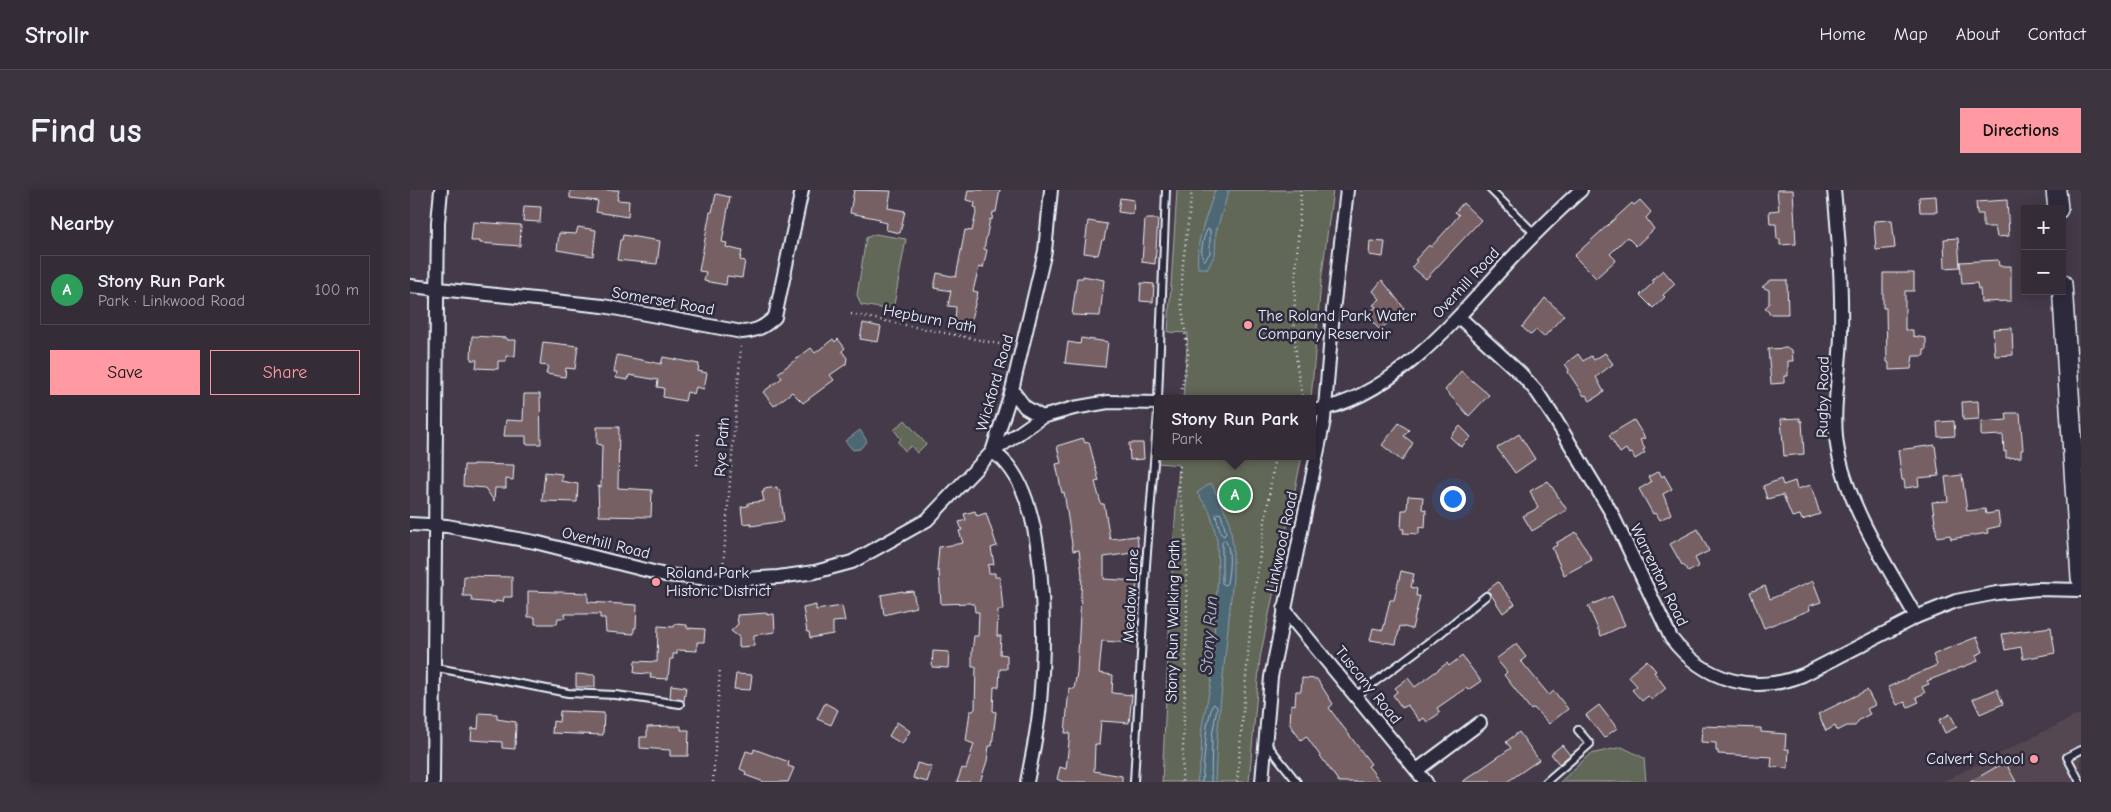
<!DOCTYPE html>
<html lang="en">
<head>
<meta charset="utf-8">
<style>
	:root { --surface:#342c37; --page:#3c343f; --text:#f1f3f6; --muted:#a9a7ad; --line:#4e4852; --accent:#ff9aa2 }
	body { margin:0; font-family:"Comic Neue",sans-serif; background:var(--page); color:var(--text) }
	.controls { position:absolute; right:15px; top:15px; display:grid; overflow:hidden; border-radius:0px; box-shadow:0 2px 12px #0003 }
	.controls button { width:45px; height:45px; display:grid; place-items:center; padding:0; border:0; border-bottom:1px solid var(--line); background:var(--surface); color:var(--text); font:25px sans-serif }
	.you { position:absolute; left:1042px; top:308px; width:18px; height:18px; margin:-12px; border:4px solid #fff; border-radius:50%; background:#1a73e8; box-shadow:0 0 0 8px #1a73e833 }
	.badge { display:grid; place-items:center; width:32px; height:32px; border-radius:50%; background:var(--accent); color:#fff; font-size:16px; font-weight:700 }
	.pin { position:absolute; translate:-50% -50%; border:2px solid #fff; box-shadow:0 1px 5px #0006 }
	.popup { position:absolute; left:744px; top:205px; width:162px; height:65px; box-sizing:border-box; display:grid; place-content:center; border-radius:0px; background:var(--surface); filter:drop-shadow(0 1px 4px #0005); font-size:16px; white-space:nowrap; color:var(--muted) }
	.popup b { font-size:19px; color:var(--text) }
	.popup::after { content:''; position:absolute; left:50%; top:100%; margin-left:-10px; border:10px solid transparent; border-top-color:var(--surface) }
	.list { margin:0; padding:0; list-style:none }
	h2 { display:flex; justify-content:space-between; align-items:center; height:65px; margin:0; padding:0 20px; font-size:21px }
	h2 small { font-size:16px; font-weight:400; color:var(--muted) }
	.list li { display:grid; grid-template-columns:32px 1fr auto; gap:15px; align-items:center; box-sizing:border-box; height:70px; margin:0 10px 10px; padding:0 10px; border:1px solid var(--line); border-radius:0px }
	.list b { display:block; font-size:19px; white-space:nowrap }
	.list p { margin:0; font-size:16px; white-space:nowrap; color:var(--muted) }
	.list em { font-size:16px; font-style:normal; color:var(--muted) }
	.actions { display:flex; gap:10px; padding:15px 20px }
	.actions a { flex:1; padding:11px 0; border:1px solid var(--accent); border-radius:0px; text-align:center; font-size:18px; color:var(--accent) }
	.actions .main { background:var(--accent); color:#111 }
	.map { position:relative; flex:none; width:1671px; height:592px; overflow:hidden; border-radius:0px }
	header { display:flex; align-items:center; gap:30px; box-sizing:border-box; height:70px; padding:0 25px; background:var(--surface); border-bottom:1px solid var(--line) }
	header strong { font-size:24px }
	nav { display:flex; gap:28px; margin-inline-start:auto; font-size:18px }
	.intro { display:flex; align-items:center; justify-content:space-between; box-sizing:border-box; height:120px; padding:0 30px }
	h1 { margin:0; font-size:35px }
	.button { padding:12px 22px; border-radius:0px; background:var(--accent); color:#111; font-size:18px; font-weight:700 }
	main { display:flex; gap:30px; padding:0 30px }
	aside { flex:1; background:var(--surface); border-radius:0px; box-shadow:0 2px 12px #0003 }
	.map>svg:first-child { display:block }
</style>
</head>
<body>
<header>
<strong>Strollr</strong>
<nav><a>Home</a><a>Map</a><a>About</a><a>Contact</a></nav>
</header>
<div class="intro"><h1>Find us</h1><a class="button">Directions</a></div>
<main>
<aside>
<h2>Nearby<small></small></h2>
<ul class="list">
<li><span class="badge" style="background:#2e9e5b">A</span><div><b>Stony Run Park</b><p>Park · Linkwood Road</p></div><em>100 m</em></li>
</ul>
<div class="actions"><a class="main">Save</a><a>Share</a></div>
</aside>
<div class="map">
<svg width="1671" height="592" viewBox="0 0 1671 592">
	<rect width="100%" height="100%" fill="#453a49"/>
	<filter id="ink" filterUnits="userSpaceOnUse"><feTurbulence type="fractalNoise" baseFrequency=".02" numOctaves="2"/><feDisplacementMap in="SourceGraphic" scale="10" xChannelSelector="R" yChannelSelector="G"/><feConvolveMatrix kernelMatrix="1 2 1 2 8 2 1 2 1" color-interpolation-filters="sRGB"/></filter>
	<g filter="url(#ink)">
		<path fill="#544651" d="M1671,523V592H1532L1649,534Z"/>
		<g fill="#626759" stroke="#a5aca8">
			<path d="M767,0H923L911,92L901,209H773L778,143L758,142Z"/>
			<path d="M465,44L496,49L483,120L451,115L447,105L456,48Z"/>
			<path d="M495,230L516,254L507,263L501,256L495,261L488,252L491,249L484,240Z"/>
			<path d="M748,266H892L850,468L839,592H752L763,360L769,275L748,273Z"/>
			<path d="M1212,557L1234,568L1236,592H1150L1180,564Z"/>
		</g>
		<g fill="#4e6775" stroke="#8c9ea9">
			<path d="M805,0H819L806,42L805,64L797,80V78H788C785,50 797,27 805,0Z"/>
			<path d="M450,240L457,251L450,259L443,260L435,251Z"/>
			<path d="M801,293L819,329L823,357V387L807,547L805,592H787L791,569L792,536L801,493L808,383L807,350L803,333L799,320L787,303Z"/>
		</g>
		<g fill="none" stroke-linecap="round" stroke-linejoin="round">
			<g stroke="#aabac4" stroke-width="1">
				<path d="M800,40V63L794,71C789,63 793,49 797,40Z"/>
				<path d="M808,323L811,324L816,343L814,346L811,344L806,326Z"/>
				<path d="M815,350C822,359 819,382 817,393L815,395L812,393V353Z"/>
				<path d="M792,592L797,536L802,516L804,514L807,517L802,546L801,592"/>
			</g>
		</g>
		<g fill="#776164" stroke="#e8f1f8">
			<path d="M160,0H209L207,10L219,11L218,27L186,22L188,11L160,8Z"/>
			<path d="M444,0L481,1L478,18L495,21L490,43L476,40L477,33L469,31L470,29L440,23Z"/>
			<path d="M558,0H590L586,22H583L582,30L580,29L574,59L577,60L573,78L569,77L563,101L568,102L560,134L545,131L546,117L538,116L541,101L524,98L527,83L546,87L555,40L562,41L567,18L564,17L565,12L556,10Z"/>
			<path d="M1367,0H1383L1386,54L1370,55V49H1367L1366,34H1360L1359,21L1369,20Z"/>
			<path d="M306,4L320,7L312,52L317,53L316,57L332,61L330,70L335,71L332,88L317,86L316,95L294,91L296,82L289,81L300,22H302Z"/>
			<path d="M1526,6L1527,22H1510L1509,7Z"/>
			<path d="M710,8L724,10L723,24L708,22Z"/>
			<path d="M1230,10L1241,22L1236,28L1244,39L1226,56L1217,47L1200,64L1206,70L1186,88L1164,66L1222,13L1224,15Z"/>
			<path d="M1597,10L1599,46L1587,47L1585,37H1573V24H1567L1566,12Z"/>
			<path d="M1053,13L1071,30L1016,89L1002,77L1007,71L1005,70L1019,55L1021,57L1040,36L1049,25L1045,22Z"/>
			<path d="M114,16L131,17L130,32L113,31Z"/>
			<path d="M735,29H748L745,74L732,72Z"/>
			<path d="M1480,30H1482L1485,58L1466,60L1464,31Z"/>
			<path d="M678,31L697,34L694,50H692L688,65L674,63Z"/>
			<path d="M63,32L111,35L110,56L70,53V51H61Z"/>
			<path d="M168,37L186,40L183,66L147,60L149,43L166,44Z"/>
			<path d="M213,45L250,51L247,74L207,70L210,50H212Z"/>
			<path d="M1548,48L1550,77L1535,78L1534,49Z"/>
			<path d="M960,51L975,52L973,67L959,65Z"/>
			<path d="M1588,70L1589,76H1601V111L1571,112L1570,99H1568L1567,93L1552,94L1550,72Z"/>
			<path d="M1253,80L1265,94L1253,105L1255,107L1243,118L1230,105L1244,92L1242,90Z"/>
			<path d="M1473,83H1504V101H1495V140H1503V146L1516,148V160H1514V166H1503L1501,179L1479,180V173L1477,172L1476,118H1473Z"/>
			<path d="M673,86L694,90L690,126L662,125L667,88H673Z"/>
			<path d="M972,90L994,118L970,140L956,125L966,117L963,115L970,109L963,101Z"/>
			<path d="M1361,90H1377L1378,124H1359V121L1355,118L1359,114V100L1352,97Z"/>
			<path d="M731,93L744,94L743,112L730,111Z"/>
			<path d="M1135,108L1154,125L1134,147L1126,140L1121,145L1112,137Z"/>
			<path d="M453,133L471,137L468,152L450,149Z"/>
			<path d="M1602,138L1603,165L1585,166L1583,139Z"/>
			<path d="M62,146L97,148V150H106L105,166H96V171H88V179L66,178L67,170H61Z"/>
			<path d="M671,148L698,152L695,177L655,173L658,152L670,154Z"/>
			<path d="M423,149L425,152L428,149L435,158L432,161L437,168L436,174L420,185L424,190L393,213L382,202L364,216L353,202L372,188L368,183L401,158L405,163Z"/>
			<path d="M133,152L168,156L165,179L156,178L155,187L136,184L138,176L130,175Z"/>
			<path d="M1377,158L1382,160L1383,171H1378V186H1374V193L1361,194L1358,159Z"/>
			<path d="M1195,163L1203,174L1186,187L1194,202L1180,211L1176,205L1174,206L1158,182L1159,180L1155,174L1168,164L1173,171L1181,166L1184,170Z"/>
			<path d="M207,165L251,174L253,167L289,174L288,181L297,183L294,199L286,197L284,204L277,202L275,211L253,207L254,198L247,197L248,190L219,185L218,190L206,188L207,182H204Z"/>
			<path d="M1051,181L1079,205L1059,226L1035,200Z"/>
			<path d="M114,204H130L131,254H116V246H94L96,230L113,231Z"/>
			<path d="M1568,211L1569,229L1553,230L1552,212Z"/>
			<path d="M1596,223H1610L1613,260H1611V267L1596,268V261L1594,262L1593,245L1571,246V232L1597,230Z"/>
			<path d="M1390,228V231H1392L1394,264L1374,266L1371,229Z"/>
			<path d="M1224,230L1235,248L1230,250L1235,259L1233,260L1235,263L1225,269L1222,263L1219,264L1216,259L1210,263L1199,245Z"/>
			<path d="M1544,231L1545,246L1528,247L1527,232Z"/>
			<path d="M989,233L999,240L994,246L1003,253L992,271L972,255Z"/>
			<path d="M1050,236L1061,247L1051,257L1040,247Z"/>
			<path d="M187,237H209L208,298L242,300L241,327L189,326L188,296L191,297L192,255L187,254Z"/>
			<path d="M1109,244L1125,269L1105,283L1087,258Z"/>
			<path d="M673,248L675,253L679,252L689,291L685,292L691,314H694L700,349L727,346L729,362L694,367V389L727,391L723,453L692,451L689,483L703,485L702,503L722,505L719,533L691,531L689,555L685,554L684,581L712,586V592H653L647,589L650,577L656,579L660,543H655L659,498L664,499L667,482L672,385L669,360L663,361L654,302L652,303L646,274L651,273L647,256Z"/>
			<path d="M719,253H733L734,269L720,270Z"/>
			<path d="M1525,255L1529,286L1508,288L1509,296L1495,298L1494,290H1492L1488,260Z"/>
			<path d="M63,274L104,275L103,290L96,289V298H85L84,311L75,298L53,296L54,275H63Z"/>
			<path d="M1249,281L1252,287L1254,285L1262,299L1253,304L1261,324L1250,330L1246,323L1243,324L1229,299L1241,292L1238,287Z"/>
			<path d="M135,282L152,284L151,291L168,294L167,312L132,311Z"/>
			<path d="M1552,285L1557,321L1575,319L1576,324L1588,322L1590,336L1577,339L1578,343L1541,349L1540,345L1527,347L1522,312L1538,311L1535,287Z"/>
			<path d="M1371,289L1373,295L1385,291L1387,299L1401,295L1410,324L1392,330L1390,325L1382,327L1373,305L1357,309L1353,296Z"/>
			<path d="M1138,291L1157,320L1122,341L1113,326L1128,318L1120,301Z"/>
			<path d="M367,297V300H370L374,331L341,336V333L333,334L331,317L338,316V313L354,311L352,302H354V299Z"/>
			<path d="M998,306L1013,307L1012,319L1016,320L1015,338L1009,337V344L993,343L994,339H991L992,320H997Z"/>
			<path d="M565,321L567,326L576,323L587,356L581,358L584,374L578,375L579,383H585V387H590L593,420H588L587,446H591L590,464L597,465V479H590L589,497H584L583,521L586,522L582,556H579L577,571L570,592H547L552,578L556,579L564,554L556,551L560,521H563L565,519L566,477H562V462L564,446H568L569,422H565L564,414H561L560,413L531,414L529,381H527L529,357L553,353L549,341L552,340L549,332L556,330L554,324Z"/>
			<path d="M1288,339L1299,361L1285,368L1289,376L1278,382L1273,374L1272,375L1260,354Z"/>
			<path d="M1166,342L1182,370L1154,385L1142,358L1147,355L1146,353Z"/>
			<path d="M991,381L1004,384L1001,397L1007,399L1006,406H1010L1002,439L990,436L986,454L960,450L963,438L973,440L980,410H984Z"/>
			<path d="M54,386L102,387V407H94L93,412L85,411V413L62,411L61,406H53Z"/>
			<path d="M1403,391L1411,412L1399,416L1400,420L1354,438L1340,402L1355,396L1360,409Z"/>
			<path d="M1088,392L1105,414L1093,423L1080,403L1076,401Z"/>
			<path d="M118,401L178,403V412L227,415L226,438H224V444L196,442L195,428H190V424H155V428H148L147,434H125V427H118Z"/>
			<path d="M493,401V402L503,401L506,417L474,425L471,405Z"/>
			<path d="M1202,406L1215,435L1191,446L1178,416Z"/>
			<path d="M406,415V420L432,416L435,431L423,432V444L400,448L399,442H397L393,418Z"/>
			<path d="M357,423V425L364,424L365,442L344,445V456L329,457V447L321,441L328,434L327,425Z"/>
			<path d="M265,434L277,435V438L295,439L294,452H287V461L267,460V464H263V469H260L258,489L240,488L241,484L224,483L225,471L247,472L248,436L264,437Z"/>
			<path d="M1641,437L1645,463L1613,469L1611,457L1595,460L1592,444Z"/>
			<path d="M1567,447L1573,462L1566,465L1568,471L1517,491L1519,494L1512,497L1515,503L1506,507L1509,512L1498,517L1495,512L1487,515L1478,497L1527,475L1523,465L1529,462Z"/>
			<path d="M1106,454L1116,467L1111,471L1139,505L1144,501L1158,519L1139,534L1124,518L1121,520L1094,485L1097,482L1086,469Z"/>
			<path d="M523,461L539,462L538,478L522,477Z"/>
			<path d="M1052,466L1071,491L1058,500L1056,498L1027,518L1030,523L1017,532L1014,528L1010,531L997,515L992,518L983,505L987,502L985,498L998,488L1005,497L1037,473L1039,476Z"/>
			<path d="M1237,470L1246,481L1244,482L1256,498L1242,510L1238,506L1232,511L1222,500L1227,496L1218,486Z"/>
			<path d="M166,484L185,485V497H166Z"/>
			<path d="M326,484L342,485L340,500L324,499Z"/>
			<path d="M892,488L907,489L923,514L919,518L961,574L958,576L971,592H929L896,546L891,550L880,535L881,514L885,515L886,501H891Z"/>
			<path d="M261,495L276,497L274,511L260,508Z"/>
			<path d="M1587,499L1593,514L1570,524L1563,509Z"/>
			<path d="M1457,500L1465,515L1457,519L1460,524L1449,530L1445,536H1437L1427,541L1425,536L1416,541L1408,524Z"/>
			<path d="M415,513L428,520L421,535L407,529Z"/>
			<path d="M1189,515L1207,538L1194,548L1176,525Z"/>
			<path d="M150,521L194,523L193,545L142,543L143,531L149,532Z"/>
			<path d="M69,523L87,524V529L106,532L105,559L92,558V552L61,550L62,538L68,539Z"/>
			<path d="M1540,524L1547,537L1535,543L1529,530Z"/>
			<path d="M487,532L500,541L492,554L479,546Z"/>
			<path d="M259,536H271V540H279L278,566H260V560L230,558V547H237V537Z"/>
			<path d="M1292,536L1351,538V542L1376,544L1375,559H1379L1378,578L1361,577L1362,567L1308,564V561H1306V553L1291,552Z"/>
			<path d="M1109,542L1129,570L1097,592H1052L1101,558L1096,552Z"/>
			<path d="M1152,555L1160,565L1149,574L1141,564Z"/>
			<path d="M344,559L379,572L378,576L384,578L378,592H354L335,585L336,582L330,579L336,561L343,563Z"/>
			<path d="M1595,572L1606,592H1560Z"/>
			<path d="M507,573L522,577L517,592L503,588Z"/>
		</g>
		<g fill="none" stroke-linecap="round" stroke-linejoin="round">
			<g stroke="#e8f1f8" stroke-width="10">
				<g id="lane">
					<path d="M1081,0L1125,44"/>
					<path d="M748,209L756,0"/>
					<path d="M22,477L158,503L206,505L270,514"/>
					<path d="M946,506L1031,443L1076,406"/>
					<path d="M857,554L887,592"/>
					<path d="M724,592L736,375L748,221"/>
					<path d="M1136,592L1180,554L1168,540"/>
					<path d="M1670,592L1657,567L1671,560"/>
				</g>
			</g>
			<g stroke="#e8f1f8" stroke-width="16">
				<g id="street">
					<path d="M1424,0C1429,48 1432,96 1431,145C1430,185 1420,226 1429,266C1442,324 1478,376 1506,427"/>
					<path d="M0,96L193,116L332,142C347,141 354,137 365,127L392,0"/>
					<path d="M1049,127L1111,184L1127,202L1145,229L1201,322L1261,448C1294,491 1344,505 1393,485L1506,427L1546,411L1587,403L1627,399L1671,400"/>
					<path d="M602,200L615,217L632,227"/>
					<path d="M902,221C983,209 1049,126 1101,69C1123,45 1147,22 1171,0"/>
					<path d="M582,262C586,265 591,267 594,271C639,317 635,452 630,513C628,540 622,566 617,592"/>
					<path d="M582,262L602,200L635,61L641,0"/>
					<path d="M0,334L37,336L125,352L255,385L315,390L368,387L405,382L442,372L517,330L582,262L632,227L664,218L698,212L748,213"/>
					<path d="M874,419L1016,592"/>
					<path d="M1007,580L1070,533"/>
					<path d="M23,592L27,113L28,32L31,0"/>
					<path d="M852,592L861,487L914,230L923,121L937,0"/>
				</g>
			</g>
			<g stroke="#e8f1f8" stroke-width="22">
				<g id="secondary">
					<path d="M1646,0L1648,19"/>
					<path d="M1652,94L1671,388"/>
				</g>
			</g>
			<g stroke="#e8f1f8" stroke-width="2.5" stroke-dasharray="1 4" stroke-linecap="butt">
				<path d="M891,0C888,69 877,141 893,209"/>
				<path d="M441,124L594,155"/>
				<path d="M770,209L778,164L771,110L773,73L782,0"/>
				<path d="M770,266L769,300L775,331L777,427L772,592"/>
				<path d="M287,275L288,243"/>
				<path d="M313,377L331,156"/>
				<path d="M303,592L310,478"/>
				<path d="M827,592L842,417L865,266"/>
			</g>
			<use href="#lane" stroke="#2f2a3d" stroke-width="6"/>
			<use href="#street" stroke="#2f2a3d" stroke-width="12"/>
			<use href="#secondary" stroke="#2f2a3d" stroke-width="19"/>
		</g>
	</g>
	<g fill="#ff9aa2" stroke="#2f2a3d" stroke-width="2">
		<circle cx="838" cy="135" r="5"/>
		<circle cx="246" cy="392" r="5"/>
		<circle cx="1624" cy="569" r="5"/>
	</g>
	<g text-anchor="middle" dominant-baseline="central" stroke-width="5" stroke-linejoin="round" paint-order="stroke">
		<g font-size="16" fill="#e8f1f8" stroke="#2f2a3d">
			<text transform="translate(1056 93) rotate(-47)">Overhill Road</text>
			<text transform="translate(253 111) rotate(10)">Somerset Road</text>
			<text transform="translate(520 129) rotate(11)">Hepburn Path</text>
			<text transform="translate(585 193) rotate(-74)">Wickford Road</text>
			<text transform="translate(1413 207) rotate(-89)">Rugby Road</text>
			<text transform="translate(312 257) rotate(-86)">Rye Path</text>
			<text transform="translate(872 352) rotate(-78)">Linkwood Road</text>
			<text transform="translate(196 353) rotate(14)">Overhill Road</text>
			<text transform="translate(1249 385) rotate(64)">Warrenton Road</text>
			<text transform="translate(721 406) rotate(-87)">Meadow Lane</text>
			<text transform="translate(763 431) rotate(-89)">Stony Run Walking Path</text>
			<text transform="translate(958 495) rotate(51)">Tuscany Road</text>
		</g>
		<g font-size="16" fill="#e8f1f8" stroke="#2f2a3d" text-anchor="start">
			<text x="848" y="126">The Roland Park Water<tspan x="848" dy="18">Company Reservoir</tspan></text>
			<text x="256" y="383">Roland Park<tspan x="256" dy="18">Historic District</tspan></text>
			<text x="1614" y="569" text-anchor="end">Calvert School</text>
		</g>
		<g font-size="18" font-style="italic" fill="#aabac4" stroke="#2f2a3d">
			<text transform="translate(799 445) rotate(-86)">Stony Run</text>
		</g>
	</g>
</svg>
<div class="controls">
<button>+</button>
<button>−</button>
</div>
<div class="you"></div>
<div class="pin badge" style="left:825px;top:305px;background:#2e9e5b">A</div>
<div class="popup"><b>Stony Run Park</b>Park</div>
</div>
</main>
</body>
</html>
